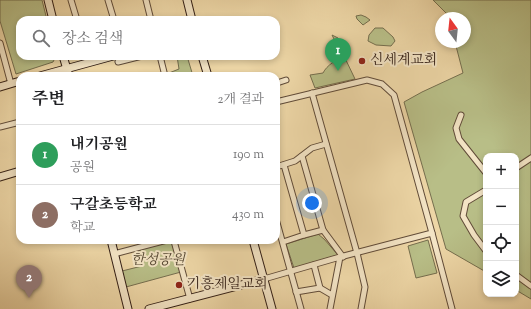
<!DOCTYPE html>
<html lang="ko">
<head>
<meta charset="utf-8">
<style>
	:root { --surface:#fff; --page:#f2f2f2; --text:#202124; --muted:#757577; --line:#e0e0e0; --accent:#2563eb }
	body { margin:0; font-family:"Sorts Mill Goudy","Noto Serif KR",serif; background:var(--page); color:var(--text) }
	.controls { position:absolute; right:12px; bottom:12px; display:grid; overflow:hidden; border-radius:8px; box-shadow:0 2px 6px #0003 }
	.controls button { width:36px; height:36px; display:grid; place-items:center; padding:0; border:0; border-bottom:1px solid var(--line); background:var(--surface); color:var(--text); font:20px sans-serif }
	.compass { position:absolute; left:435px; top:12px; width:36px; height:36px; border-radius:50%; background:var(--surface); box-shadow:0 2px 6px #0003; rotate:345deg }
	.you { position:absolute; left:312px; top:203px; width:14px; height:14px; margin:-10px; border:3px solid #fff; border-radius:50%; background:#1a73e8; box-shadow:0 0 0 6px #1a73e833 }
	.badge { display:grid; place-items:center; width:26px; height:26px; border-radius:50%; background:var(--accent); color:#fff; font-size:13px; font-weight:700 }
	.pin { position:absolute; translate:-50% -33px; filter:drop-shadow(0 1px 2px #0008) }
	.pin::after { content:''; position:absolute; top:21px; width:14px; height:12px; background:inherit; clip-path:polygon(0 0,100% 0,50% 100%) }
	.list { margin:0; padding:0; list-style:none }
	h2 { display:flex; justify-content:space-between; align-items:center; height:52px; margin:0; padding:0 16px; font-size:17px }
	h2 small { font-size:13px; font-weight:400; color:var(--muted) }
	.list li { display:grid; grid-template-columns:26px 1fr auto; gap:12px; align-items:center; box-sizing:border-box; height:60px; padding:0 16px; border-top:1px solid var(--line) }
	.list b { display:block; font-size:15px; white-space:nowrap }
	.list p { margin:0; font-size:13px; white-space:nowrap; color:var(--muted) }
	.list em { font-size:13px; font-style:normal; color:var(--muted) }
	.icon { flex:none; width:22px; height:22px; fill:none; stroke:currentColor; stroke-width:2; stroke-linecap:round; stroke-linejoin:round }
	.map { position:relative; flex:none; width:531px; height:309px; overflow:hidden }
	.search { position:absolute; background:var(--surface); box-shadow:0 2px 6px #0003; left:16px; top:16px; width:264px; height:44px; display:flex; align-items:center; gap:10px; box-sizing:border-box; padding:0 14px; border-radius:12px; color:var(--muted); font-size:15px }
	.panel { position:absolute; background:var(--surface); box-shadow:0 2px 6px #0003; left:16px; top:72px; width:264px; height:172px; border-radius:12px }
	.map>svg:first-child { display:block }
</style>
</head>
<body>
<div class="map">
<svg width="531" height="309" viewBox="0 0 531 309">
	<rect width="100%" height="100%" fill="#edd6a6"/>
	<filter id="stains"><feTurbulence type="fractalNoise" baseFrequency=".005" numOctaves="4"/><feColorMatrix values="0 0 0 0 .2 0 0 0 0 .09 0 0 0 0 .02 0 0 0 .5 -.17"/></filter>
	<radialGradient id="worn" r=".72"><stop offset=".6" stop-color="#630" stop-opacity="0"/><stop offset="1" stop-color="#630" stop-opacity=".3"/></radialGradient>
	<g fill="#b8be87" stroke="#756e4e">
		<path d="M0,0H42L47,20H20V56H56L53,62L16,74L0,21Z"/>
		<path d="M433,0H531V299L516,290V156H486V272L446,249L404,102L422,92L463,73L455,42H465V18H448L447,14Z"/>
		<path d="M361,15L366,17L370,20L363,25L357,19L356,16Z"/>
		<path d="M375,28H383L393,37L395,41L391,46L376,45L368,41L369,35Z"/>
		<path d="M332,35L338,38L344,44L341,46L337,45Z"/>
		<path d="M177,56H187L193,76H169V73L179,69Z"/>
		<path d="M344,56L355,79L315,88L310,75L323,73C327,65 336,60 344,56Z"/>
		<path d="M318,234L324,239L338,255L294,268L286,244Z"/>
		<path d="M428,240L437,273L416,278L408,246Z"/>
		<path d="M169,241L174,244L181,272L126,287L122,271L142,266L138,249Z"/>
	</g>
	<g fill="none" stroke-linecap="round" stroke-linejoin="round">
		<g stroke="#614c39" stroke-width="7">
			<g id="street">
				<path d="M71,0L77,20"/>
				<path d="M108,0L114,20"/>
				<path d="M146,0L151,20"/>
				<path d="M0,43L11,84"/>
				<path d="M160,56L165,76"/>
				<path d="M118,62L142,56"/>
				<path d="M280,82L286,80"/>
				<path d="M312,93L357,253L365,287L361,309"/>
				<path d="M276,102L367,80L382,84L394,95L432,233"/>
				<path d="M461,115L456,128L459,139L486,173"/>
				<path d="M0,127L20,122"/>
				<path d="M302,156L323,230"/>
				<path d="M276,167L295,161L312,148L326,144"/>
				<path d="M516,168L531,158"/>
				<path d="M486,190L466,202L463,216L474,235L486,251"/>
				<path d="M276,219L301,309"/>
				<path d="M304,235L323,230L343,257"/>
				<path d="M172,240L174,241L190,299"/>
				<path d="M283,242L304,235L284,165"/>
				<path d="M114,254L167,240"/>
				<path d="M340,257L432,233L452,309"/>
				<path d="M516,275L531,286"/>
				<path d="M264,279L340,257L330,309"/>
				<path d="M320,288L332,295"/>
				<path d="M296,292L320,288L314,265"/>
			</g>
		</g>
		<g stroke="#321e15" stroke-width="9">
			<g id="secondary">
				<path d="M48,0L53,20"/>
				<path d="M187,0L192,20"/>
				<path d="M63,56L69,76"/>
				<path d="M202,56L208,76"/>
				<path d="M40,76L113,56"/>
				<path d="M0,87L20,81"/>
				<path d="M0,177L20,171"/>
				<path d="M111,240L128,309"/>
				<path d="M253,240L272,309"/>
				<path d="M149,309L264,279"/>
			</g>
		</g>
		<use href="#street" stroke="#f3e4c5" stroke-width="5"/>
		<use href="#secondary" stroke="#f3e4c5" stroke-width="7"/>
	</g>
	<g fill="#8f2418" stroke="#f3e4c5" stroke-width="1.5">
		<circle cx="362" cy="61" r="4"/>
		<circle cx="179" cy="285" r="4"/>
	</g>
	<g text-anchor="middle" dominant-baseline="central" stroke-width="4" stroke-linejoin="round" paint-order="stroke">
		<g font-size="14" fill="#321e15" stroke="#f3e4c5" text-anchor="start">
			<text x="370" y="61">신세계교회</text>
			<text x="187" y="285">기흥제일교회</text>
		</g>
		<g font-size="14" font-style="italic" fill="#544632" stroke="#f3e4c5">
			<text x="158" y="261">한성공원</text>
		</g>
	</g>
	<rect width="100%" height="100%" filter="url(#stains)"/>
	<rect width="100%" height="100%" fill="url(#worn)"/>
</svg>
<div class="controls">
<button>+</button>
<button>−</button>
<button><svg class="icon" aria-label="locate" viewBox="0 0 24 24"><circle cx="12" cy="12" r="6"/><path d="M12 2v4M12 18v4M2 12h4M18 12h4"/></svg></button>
<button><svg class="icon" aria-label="layers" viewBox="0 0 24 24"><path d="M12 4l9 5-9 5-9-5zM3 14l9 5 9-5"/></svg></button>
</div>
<svg class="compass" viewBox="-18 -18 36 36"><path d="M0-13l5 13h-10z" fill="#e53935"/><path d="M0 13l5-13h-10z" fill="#757577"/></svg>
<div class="you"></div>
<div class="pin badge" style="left:338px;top:71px;background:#2e9e5b">1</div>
<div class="pin badge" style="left:29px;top:298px;background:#8d6e63">2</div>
<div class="search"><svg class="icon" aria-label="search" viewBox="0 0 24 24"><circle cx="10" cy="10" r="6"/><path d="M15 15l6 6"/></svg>장소 검색</div>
<section class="panel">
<h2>주변<small>2개 결과</small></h2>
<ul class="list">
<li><span class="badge" style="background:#2e9e5b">1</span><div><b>내기공원</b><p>공원</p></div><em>190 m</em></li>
<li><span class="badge" style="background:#8d6e63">2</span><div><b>구갈초등학교</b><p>학교</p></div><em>430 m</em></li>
</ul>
</section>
</div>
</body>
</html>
